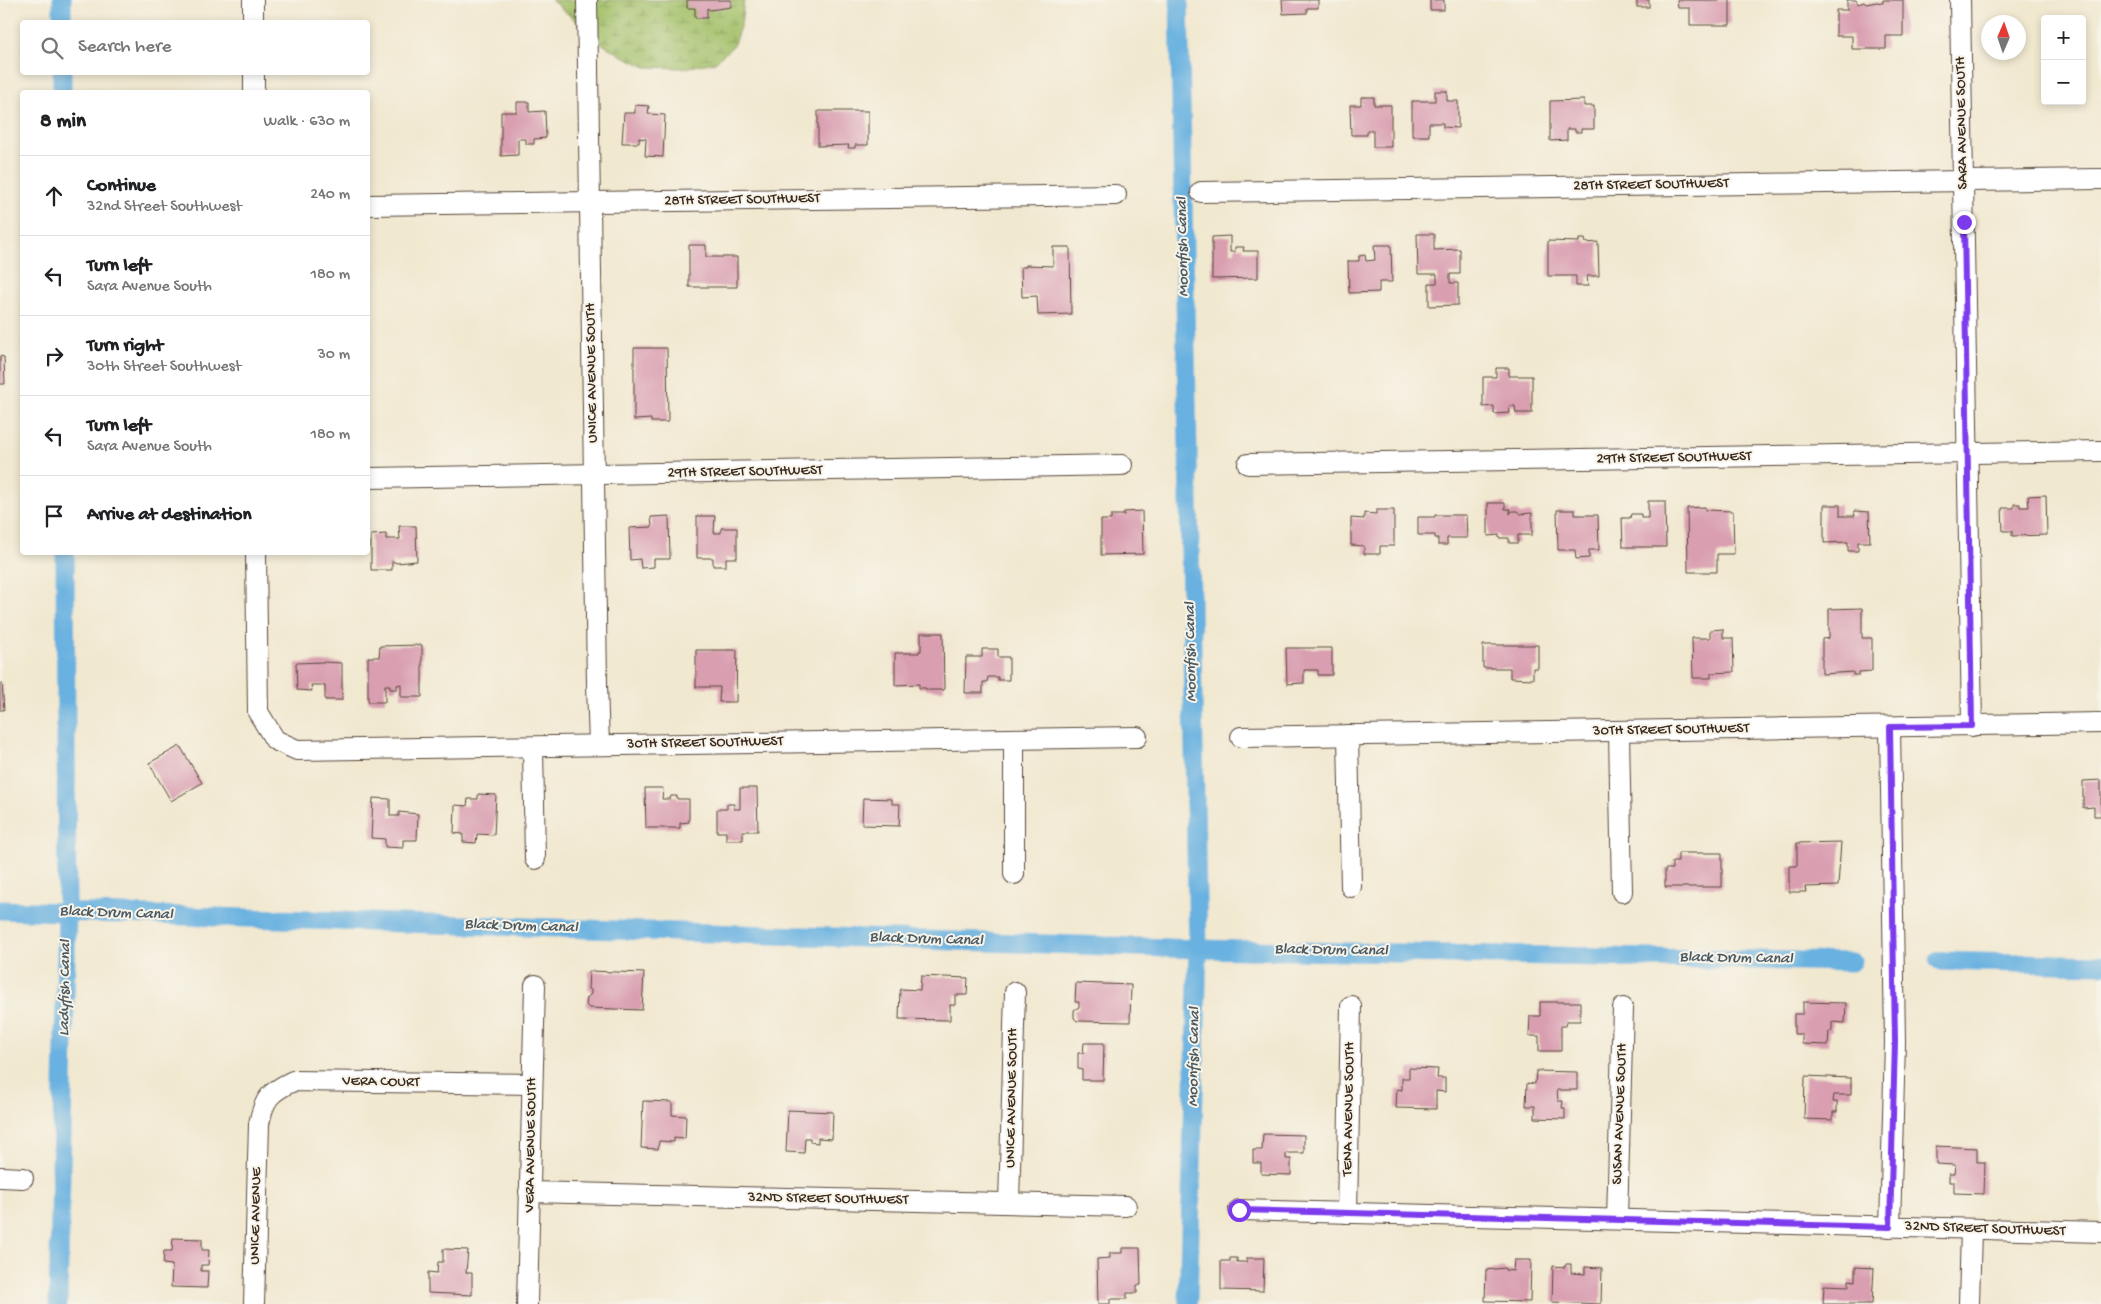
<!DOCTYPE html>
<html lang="en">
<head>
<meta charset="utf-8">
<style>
	:root { --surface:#fff; --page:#f6f6f6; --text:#202124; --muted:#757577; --line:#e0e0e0 }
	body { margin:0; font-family:"Gochi Hand",sans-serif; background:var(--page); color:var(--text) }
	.controls { position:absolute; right:15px; top:15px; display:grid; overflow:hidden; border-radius:5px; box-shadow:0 2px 8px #0003 }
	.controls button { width:45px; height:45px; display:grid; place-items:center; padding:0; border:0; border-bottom:1px solid var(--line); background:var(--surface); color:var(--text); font:25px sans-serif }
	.compass { position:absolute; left:1981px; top:15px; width:45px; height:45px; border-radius:50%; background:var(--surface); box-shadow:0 2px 8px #0003; rotate:2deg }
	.stop { position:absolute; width:15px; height:15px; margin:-11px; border:4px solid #7c3aed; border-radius:50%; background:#fff }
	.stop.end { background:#7c3aed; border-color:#fff; box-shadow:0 1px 5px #0008 }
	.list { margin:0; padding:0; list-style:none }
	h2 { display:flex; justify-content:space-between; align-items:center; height:65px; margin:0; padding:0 20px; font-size:21px }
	h2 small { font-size:16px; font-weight:400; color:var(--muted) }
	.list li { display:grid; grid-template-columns:32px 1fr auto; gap:15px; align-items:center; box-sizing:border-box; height:80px; padding:0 20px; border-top:1px solid var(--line) }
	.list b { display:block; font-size:19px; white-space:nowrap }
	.list p { margin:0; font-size:16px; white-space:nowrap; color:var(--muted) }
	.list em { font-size:16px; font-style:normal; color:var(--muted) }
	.icon { flex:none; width:28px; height:28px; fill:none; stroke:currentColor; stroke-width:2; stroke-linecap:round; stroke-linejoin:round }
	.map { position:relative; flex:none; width:2101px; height:1304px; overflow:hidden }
	.search { position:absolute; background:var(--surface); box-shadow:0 2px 8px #0003; left:20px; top:20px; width:350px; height:55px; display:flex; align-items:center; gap:12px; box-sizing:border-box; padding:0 18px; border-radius:5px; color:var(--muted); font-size:19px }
	.panel { position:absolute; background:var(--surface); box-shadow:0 2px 8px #0003; left:20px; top:90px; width:350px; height:465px; border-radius:5px }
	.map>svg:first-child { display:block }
</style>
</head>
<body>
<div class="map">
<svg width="2101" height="1304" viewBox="0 0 2101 1304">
	<defs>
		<pattern id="wetland-marsh" width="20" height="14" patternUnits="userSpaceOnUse" patternTransform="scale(1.25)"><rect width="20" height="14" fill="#a1bf66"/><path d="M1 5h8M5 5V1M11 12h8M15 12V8" fill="none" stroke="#849b53"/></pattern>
	</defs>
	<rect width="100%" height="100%" fill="#f7f3e8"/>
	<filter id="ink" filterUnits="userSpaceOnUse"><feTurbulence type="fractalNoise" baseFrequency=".02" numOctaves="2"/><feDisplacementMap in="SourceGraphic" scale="10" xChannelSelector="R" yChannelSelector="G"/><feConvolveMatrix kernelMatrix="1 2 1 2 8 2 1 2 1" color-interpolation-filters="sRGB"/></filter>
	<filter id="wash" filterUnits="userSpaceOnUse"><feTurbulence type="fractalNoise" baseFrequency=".0096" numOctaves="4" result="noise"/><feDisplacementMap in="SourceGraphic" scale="20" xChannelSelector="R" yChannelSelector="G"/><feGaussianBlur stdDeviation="1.12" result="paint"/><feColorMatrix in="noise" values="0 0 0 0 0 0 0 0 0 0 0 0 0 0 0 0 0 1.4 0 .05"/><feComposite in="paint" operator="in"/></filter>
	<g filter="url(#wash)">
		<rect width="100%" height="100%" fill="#f1e8d0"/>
		<path fill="url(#wetland-marsh)" stroke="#6e7442" d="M551,0H744L741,24L733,46L715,62L685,68L646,67L621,55L592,38L574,19Z"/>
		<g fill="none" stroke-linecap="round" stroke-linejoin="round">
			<g stroke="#68b1e0" stroke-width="19">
				<path d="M62,0V22"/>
				<path d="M1179,0L1198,949L1188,1304"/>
				<path d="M62,72V92"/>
				<path d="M0,910L1198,949L1852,962"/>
				<path d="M1939,961L2101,965"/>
				<path d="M58,1304L67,911L65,552"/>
			</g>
		</g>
		<g id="blocks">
			<g fill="#d99fb1">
				<path d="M687,0H731V7L710,10L707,8V18H695V8H687Z"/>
				<path d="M1282,0H1318V8H1307V13L1283,14Z"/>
				<rect x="1430" y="0" width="14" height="10"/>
				<rect x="1637" y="0" width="12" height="7"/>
				<path d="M1677,0H1730V25H1690V8H1678Z"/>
				<path d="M1847,0H1856L1858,4L1864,2L1866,4L1877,2L1883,3V0H1903V36H1886V49H1852V36H1836V10H1847Z"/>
				<path d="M1435,91H1447V101H1458V128L1443,127V123H1429V136H1412V101H1435Z"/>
				<path d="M1361,97H1374V105H1391V147H1373V130H1367V135H1351L1350,105H1361Z"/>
				<path d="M1584,100V106H1594V129H1581V132H1575V129H1567V140L1550,141V101Z"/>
				<path d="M517,102H529V112L545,111L546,138L534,139V144H526V139H518V155L501,156V112H517Z"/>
				<path d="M635,105L649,106L648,114L665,115L663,157L645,156L646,139L639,138V143H622L624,113H635Z"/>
				<path d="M818,111H868V145H855V148H848L849,145L818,146Z"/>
				<path d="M1417,234H1434V250L1460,249V274H1450V283H1458V305L1429,306V283H1437V274H1418Z"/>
				<path d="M1230,236V252H1235V247H1244L1243,251H1258V278L1212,279V237Z"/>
				<path d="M1579,239H1585L1586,243L1598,242L1599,276H1587L1588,286H1576V276H1548V241L1579,242Z"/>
				<path d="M689,245H706V257H737V287H689Z"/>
				<path d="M1374,245H1391L1392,282H1379V292L1349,293L1348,261H1359V256L1365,255L1366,261L1375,260Z"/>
				<path d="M1053,247H1070L1071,314L1038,315L1037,296L1022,297L1021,267H1026V265L1053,266Z"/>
				<path d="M634,348H667L668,422H651V419L634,420Z"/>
				<path d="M0,356L4,357L5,384H0Z"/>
				<path d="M1496,368H1509V376H1532V413H1516L1515,406H1509L1510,413L1494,414V406L1483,407V377H1496Z"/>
				<path d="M2046,495L2047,535L2012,536V531H2003L2002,508H2014V504H2020V507H2029L2028,496Z"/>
				<path d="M1648,501H1665L1666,547H1623L1622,518H1630L1631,514H1641V518H1648Z"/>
				<path d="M1488,503H1505V509H1510V514L1512,511H1517L1520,514L1532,513V535H1518V543H1509V538H1499V535L1488,536Z"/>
				<path d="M1824,505H1840V516H1855L1854,511L1869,512L1870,542H1858V551H1848V542L1824,543Z"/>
				<path d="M1705,507V510L1733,511L1734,554H1717V572H1688L1687,508Z"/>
				<path d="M1376,510H1394V546H1380V554H1364V546L1351,545V518L1364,519V513L1376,514Z"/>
				<path d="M1557,510H1575V515H1598L1599,550H1589V558L1576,559L1575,550H1558Z"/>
				<path d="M1142,511L1143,554L1101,555V520H1111V515H1124V512Z"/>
				<path d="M1435,515H1466L1467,538H1447V545H1438V538H1435V535H1418V517H1435Z"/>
				<path d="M669,516L670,559H654V567L641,568L640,559L630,560L629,528L652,527L651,517Z"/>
				<path d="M697,516H715L714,533H721V528H737V558H726V566H713V558H697Z"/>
				<path d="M399,526H416L417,561L397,563L392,561V570H371V535L386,534V539H400Z"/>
				<path d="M1862,608V638H1872V671L1859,672V675H1853V672L1822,674V639L1829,638V609Z"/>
				<path d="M1723,629V638H1733L1734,672L1711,673V678H1693L1692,638H1710V630Z"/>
				<path d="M921,633H943L944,690H926V688H919V684L895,685V653H919V651H921Z"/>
				<path d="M422,645V697H401V684L397,685V689H390V685H385V702H368V657H379L380,646Z"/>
				<path d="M1483,645H1538V668H1533V679L1510,678V668H1483Z"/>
				<path d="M1286,648H1332V675H1318V670H1304V683L1287,684Z"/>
				<path d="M982,649H998V657H1009V680H998V677H988L987,682H983V693H965L966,657H982Z"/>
				<path d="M696,650H737L736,702H719L720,687H696Z"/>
				<path d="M322,662L342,663V700H325V685H311L312,691L297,690L296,663Z"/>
				<path d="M2,683L4,710H0V684Z"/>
				<path d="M180,746L202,783L171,801L149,763Z"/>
				<path d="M2101,780V816H2094V807L2083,808V781Z"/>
				<path d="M645,788H663L662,799H670L671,796H677V799H689V822L680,823V828H646Z"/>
				<path d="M740,788H757L758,831H743V840H726V832H717V809H727V804H734V809H740Z"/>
				<path d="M478,794L496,795L494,835L477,834L476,843L463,842V834L454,833L455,805L467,806L468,799H478Z"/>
				<path d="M373,798L390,799V816H399V812L418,814L417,840H403V848L385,847V839L371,838Z"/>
				<path d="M863,798L892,799V804H900L899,826L862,825Z"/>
				<path d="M1841,842L1838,886L1805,887L1806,892H1789V866H1797V843Z"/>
				<path d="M1678,853H1722V887H1665V869H1672V862H1678Z"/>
				<path d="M589,971L644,973L642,1010L589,1008L586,1005L587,998L591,994V990L588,989Z"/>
				<path d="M921,976L968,978L967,995H955V1005H950V1020L899,1019L900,989L920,990Z"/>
				<path d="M1076,983L1131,985L1130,1022L1077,1021L1074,1018V1010L1079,1007V1002H1075Z"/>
				<path d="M1540,1002H1580V1021H1567L1566,1026H1561V1051H1539V1036H1529L1530,1016H1540Z"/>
				<path d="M1803,1002L1846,1003L1845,1023L1832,1022V1031H1829L1828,1045L1802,1044V1034H1794V1014H1803Z"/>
				<path d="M1084,1043H1104L1103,1080H1082V1070L1078,1069V1053H1083Z"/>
				<path d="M1409,1068L1438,1069L1437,1078H1445V1092L1436,1091V1109L1396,1108L1397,1089L1402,1090V1078H1409Z"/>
				<path d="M1536,1071L1577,1072V1090H1557L1558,1101H1563L1562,1108H1565V1119L1535,1118V1106H1526L1527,1083L1535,1084Z"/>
				<path d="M1805,1076L1851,1078V1095H1834L1833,1102H1837V1112H1833V1120L1804,1119Z"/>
				<path d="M643,1101L672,1102V1115L686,1116L685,1139L674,1138V1142L659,1141L658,1149L641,1148Z"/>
				<path d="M788,1110L833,1112L832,1139L818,1138V1143L810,1142V1138H805L804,1153L786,1152Z"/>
				<path d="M1263,1134L1304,1135V1153H1286V1159H1291V1175L1261,1174V1163H1253V1150H1262Z"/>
				<path d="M1936,1146L1977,1148V1162H1985L1984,1194L1954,1193V1182H1949V1174H1954L1955,1165L1936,1164Z"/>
				<path d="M173,1238L202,1239V1250H209L208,1265H201V1271H208L207,1288L171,1287L172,1265L163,1264L164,1251H172Z"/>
				<path d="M1122,1248H1140L1141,1285H1137V1293H1127V1299H1110V1304H1098L1097,1259L1110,1258V1253H1122Z"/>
				<path d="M443,1249L468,1250L466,1273H472V1295L428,1293V1272L437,1273L438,1262H443Z"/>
				<path d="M1230,1258H1237V1262H1247V1258H1264L1263,1291L1221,1290V1261H1230Z"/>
				<path d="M1514,1260H1531L1530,1302L1485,1301L1486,1270L1505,1268V1270L1513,1271Z"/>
				<path d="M1566,1264H1571V1273L1585,1274V1267L1602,1268L1601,1304L1552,1302L1553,1266L1565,1267Z"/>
				<path d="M1855,1267L1874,1268L1872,1304H1823L1824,1285L1849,1286V1280L1855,1281Z"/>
			</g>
		</g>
	</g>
	<g filter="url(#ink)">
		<use href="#blocks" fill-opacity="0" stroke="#564639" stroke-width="1"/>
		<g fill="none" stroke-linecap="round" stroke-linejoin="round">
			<g stroke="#564639" stroke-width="22">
				<g id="street">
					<path d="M253,0V22"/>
					<path d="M587,0L597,684L599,745"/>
					<path d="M1960,0L1972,726"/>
					<path d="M254,72V92"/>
					<path d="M1201,192L2101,179"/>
					<path d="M368,205L1116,195"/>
					<path d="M1248,464L2101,451"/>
					<path d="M368,478L1122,465"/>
					<path d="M256,552L258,712L275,740L297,750L1137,737"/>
					<path d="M1619,732L1622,892"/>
					<path d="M1348,735L1351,887"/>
					<path d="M1241,737L2101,723"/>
					<path d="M1014,739V874"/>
					<path d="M533,747L535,859"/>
					<path d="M0,1177L23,1178"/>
					<path d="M529,1192L1126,1206"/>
					<path d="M1009,1203L1015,992"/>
					<path d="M1239,1210L2101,1232"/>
					<path d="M1347,1213L1351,1006"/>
					<path d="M1617,1219L1623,1008"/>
					<path d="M1890,1227L1895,1042L1890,727"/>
					<path d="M254,1304L259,1124C264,1098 270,1092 293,1081L532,1084"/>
					<path d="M527,1304L535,985"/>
					<path d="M1969,1304L1971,1229"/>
				</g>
			</g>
			<use href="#street" stroke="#fff" stroke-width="20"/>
		</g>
	</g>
	<g fill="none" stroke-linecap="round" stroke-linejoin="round" filter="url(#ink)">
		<path stroke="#7c3aed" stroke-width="6" d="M1239,1210L1890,1227L1895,1042L1890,727L1972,726L1964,222"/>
	</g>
	<g text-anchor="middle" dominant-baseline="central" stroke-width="4" stroke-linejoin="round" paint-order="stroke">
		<g font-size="15" fill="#3b2a1e" stroke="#f7f3e8">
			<text transform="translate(1962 123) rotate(-91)">SARA AVENUE SOUTH</text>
			<text transform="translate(1651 185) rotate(-1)">28TH STREET SOUTHWEST</text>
			<text transform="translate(742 200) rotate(-1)">28TH STREET SOUTHWEST</text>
			<text transform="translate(592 373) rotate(-91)">UNICE AVENUE SOUTH</text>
			<text transform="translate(1674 458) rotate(-1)">29TH STREET SOUTHWEST</text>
			<text transform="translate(745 472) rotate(-1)">29TH STREET SOUTHWEST</text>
			<text transform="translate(1671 730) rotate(-1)">30TH STREET SOUTHWEST</text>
			<text transform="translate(705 743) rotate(-1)">30TH STREET SOUTHWEST</text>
			<text transform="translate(381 1082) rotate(1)">VERA COURT</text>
			<text transform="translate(1012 1098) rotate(-89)">UNICE AVENUE SOUTH</text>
			<text transform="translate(1349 1109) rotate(-89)">TENA AVENUE SOUTH</text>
			<text transform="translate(1620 1114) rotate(-88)">SUSAN AVENUE SOUTH</text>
			<text transform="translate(531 1145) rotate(-89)">VERA AVENUE SOUTH</text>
			<text transform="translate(828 1199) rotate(1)">32ND STREET SOUTHWEST</text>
			<text transform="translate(256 1216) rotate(-89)">UNICE AVENUE</text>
			<text transform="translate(1985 1229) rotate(2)">32ND STREET SOUTHWEST</text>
		</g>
		<g font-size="16" font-style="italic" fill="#4b5962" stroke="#f7f3e8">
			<text transform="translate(1184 247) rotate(-91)">Moonfish Canal</text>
			<text transform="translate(1192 652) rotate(-91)">Moonfish Canal</text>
			<text transform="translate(116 914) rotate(2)">Black Drum Canal</text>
			<text transform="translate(521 927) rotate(2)">Black Drum Canal</text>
			<text transform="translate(926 940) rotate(2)">Black Drum Canal</text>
			<text transform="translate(1331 951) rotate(1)">Black Drum Canal</text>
			<text transform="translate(1736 959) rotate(1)">Black Drum Canal</text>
			<text transform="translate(66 988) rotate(-89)">Ladyfish Canal</text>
			<text transform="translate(1195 1057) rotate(-89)">Moonfish Canal</text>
		</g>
	</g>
</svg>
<div class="controls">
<button>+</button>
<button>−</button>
</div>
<svg class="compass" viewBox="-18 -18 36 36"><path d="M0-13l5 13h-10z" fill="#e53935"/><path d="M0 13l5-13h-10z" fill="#757577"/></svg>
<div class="stop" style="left:1239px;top:1210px"></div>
<div class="stop end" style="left:1964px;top:222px"></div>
<div class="search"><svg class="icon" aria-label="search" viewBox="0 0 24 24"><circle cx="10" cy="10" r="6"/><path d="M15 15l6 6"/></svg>Search here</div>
<section class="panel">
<h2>8 min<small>Walk · 630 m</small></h2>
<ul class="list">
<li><svg class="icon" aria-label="ahead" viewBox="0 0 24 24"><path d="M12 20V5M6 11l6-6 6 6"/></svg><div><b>Continue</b><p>32nd Street Southwest</p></div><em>240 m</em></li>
<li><svg class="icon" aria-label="left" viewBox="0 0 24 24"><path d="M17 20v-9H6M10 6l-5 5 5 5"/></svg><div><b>Turn left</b><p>Sara Avenue South</p></div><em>180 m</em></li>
<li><svg class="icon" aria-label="right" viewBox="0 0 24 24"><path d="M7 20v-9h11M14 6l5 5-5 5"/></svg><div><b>Turn right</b><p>30th Street Southwest</p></div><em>30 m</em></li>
<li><svg class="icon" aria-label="left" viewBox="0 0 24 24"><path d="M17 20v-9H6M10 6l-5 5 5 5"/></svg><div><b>Turn left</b><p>Sara Avenue South</p></div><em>180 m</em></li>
<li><svg class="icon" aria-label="arrive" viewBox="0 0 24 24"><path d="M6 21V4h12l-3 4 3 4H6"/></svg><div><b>Arrive at destination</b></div></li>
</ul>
</section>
</div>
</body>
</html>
